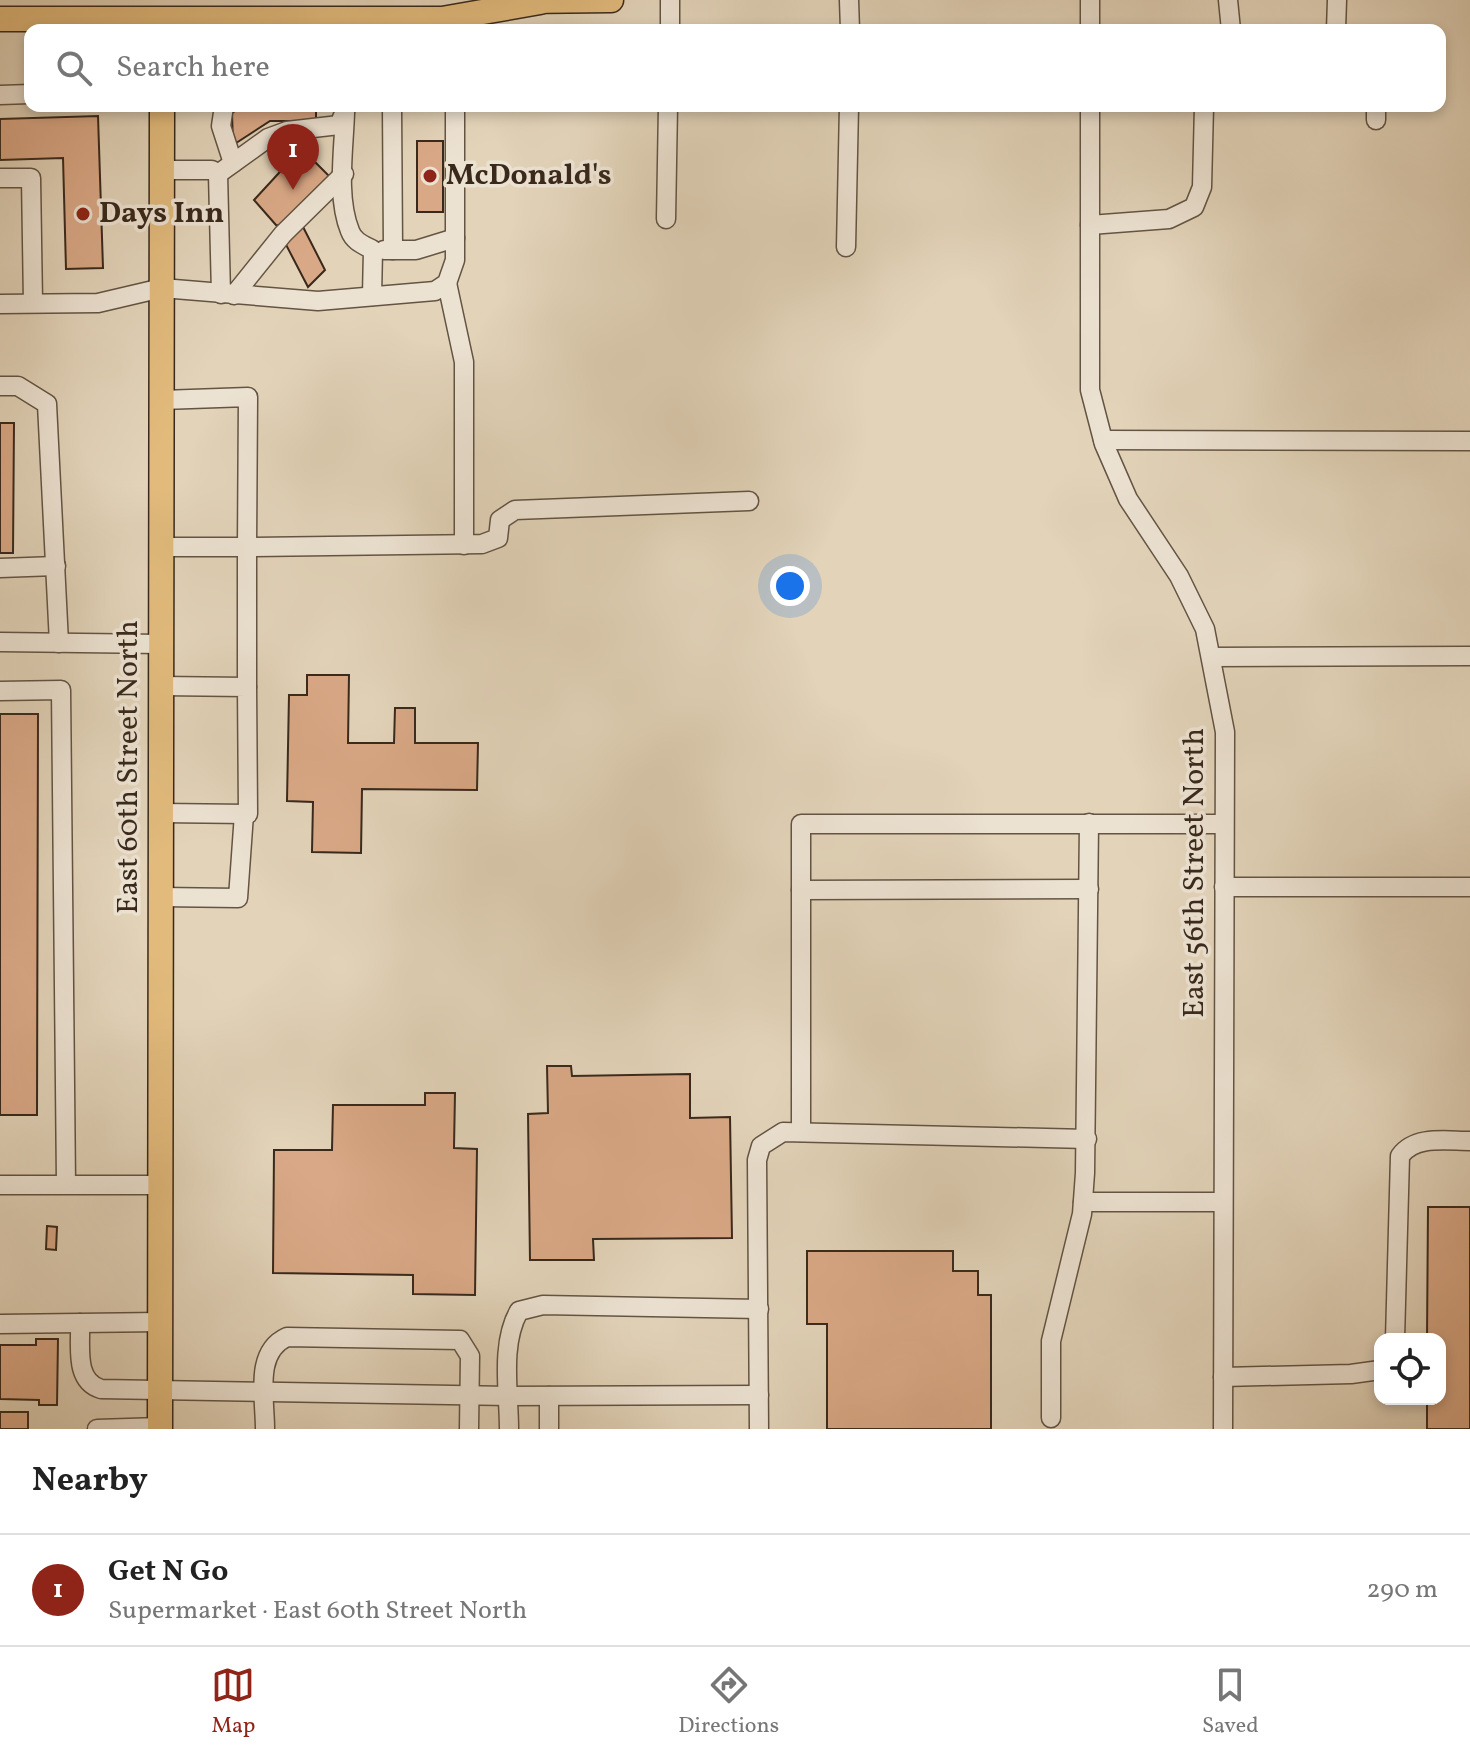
<!DOCTYPE html>
<html lang="en">
<head>
<meta charset="utf-8">
<style>
	:root { --surface:#fff; --page:#f2f2f2; --text:#222; --muted:#767676; --line:#e0e0e0; --accent:#8f2418 }
	body { margin:0; font-family:Vollkorn,serif; background:var(--page); color:var(--text) }
	.controls { position:absolute; right:24px; bottom:24px; display:grid; overflow:hidden; border-radius:16px; box-shadow:0 4px 12px #0003 }
	.controls button { width:72px; height:72px; display:grid; place-items:center; padding:0; border:0; border-bottom:2px solid var(--line); background:var(--surface); color:var(--text); font:40px sans-serif }
	.you { position:absolute; left:790px; top:586px; width:28px; height:28px; margin:-20px; border:6px solid #fff; border-radius:50%; background:#1a73e8; box-shadow:0 0 0 12px #1a73e833 }
	.badge { display:grid; place-items:center; width:52px; height:52px; border-radius:50%; background:var(--accent); color:#fff; font-size:26px; font-weight:700 }
	.pin { position:absolute; translate:-50% -66px; filter:drop-shadow(0 2px 4px #0008) }
	.pin::after { content:''; position:absolute; top:42px; width:28px; height:24px; background:inherit; clip-path:polygon(0 0,100% 0,50% 100%) }
	.list { margin:0; padding:0; list-style:none }
	h2 { display:flex; justify-content:space-between; align-items:center; height:104px; margin:0; padding:0 32px; font-size:34px }
	h2 small { font-size:26px; font-weight:400; color:var(--muted) }
	.list li { display:grid; grid-template-columns:52px 1fr auto; gap:24px; align-items:center; box-sizing:border-box; height:112px; padding:0 32px; border-top:2px solid var(--line) }
	.list b { display:block; font-size:30px; white-space:nowrap }
	.list p { margin:0; font-size:26px; white-space:nowrap; color:var(--muted) }
	.list em { font-size:26px; font-style:normal; color:var(--muted) }
	.icon { flex:none; width:44px; height:44px; fill:none; stroke:currentColor; stroke-width:2; stroke-linecap:round; stroke-linejoin:round }
	.map { position:relative; flex:none; width:1470px; height:1429px; overflow:hidden }
	.search { position:absolute; background:var(--surface); box-shadow:0 4px 12px #0003; left:24px; right:24px; top:24px; height:88px; display:flex; align-items:center; gap:20px; box-sizing:border-box; padding:0 28px; border-radius:16px; color:var(--muted); font-size:30px }
	.sheet { height:216px; background:var(--surface) }
	nav { display:flex; justify-content:space-around; align-items:center; box-sizing:border-box; height:112px; border-top:2px solid var(--line); background:var(--surface); font-size:22px; color:var(--muted) }
	nav a { display:grid; justify-items:center; gap:4px }
	nav .on { color:var(--accent) }
	.map>svg:first-child { display:block }
</style>
</head>
<body>
<div class="map">
<svg width="1470" height="1429" viewBox="0 0 1470 1429">
	<rect width="100%" height="100%" fill="#e2d3b9"/>
	<filter id="stains"><feTurbulence type="fractalNoise" baseFrequency=".0025" numOctaves="4"/><feColorMatrix values="0 0 0 0 .2 0 0 0 0 .09 0 0 0 0 .02 0 0 0 .5 -.17"/></filter>
	<radialGradient id="worn" r=".72"><stop offset=".6" stop-color="#630" stop-opacity="0"/><stop offset="1" stop-color="#630" stop-opacity=".3"/></radialGradient>
	<g fill="#d9a886" stroke="#39291c" stroke-width="2">
		<path d="M243,106H316V121H270L233,145L232,113Z"/>
		<path d="M98,116L103,268L66,269L63,158L0,160V119Z"/>
		<rect x="417" y="141" width="26" height="71"/>
		<path d="M312,159L332,179L282,226L276,225L254,200L289,162Z"/>
		<path d="M299,219L325,270L308,287L282,237Z"/>
		<path d="M0,423H14L13,553H0Z"/>
		<path d="M307,675H349L348,743H394L395,708H415V743H478L477,790L362,789L361,853L312,852L313,802L287,801L289,695H307Z"/>
		<path d="M0,714H38L37,1115H0Z"/>
		<path d="M547,1066H571L572,1076L690,1074V1118L730,1117L732,1238L593,1239L594,1260H530L528,1114L548,1113Z"/>
		<path d="M425,1093H455L454,1148L477,1149L475,1295L413,1294V1275L273,1273L274,1150H332L333,1105H425Z"/>
		<path d="M1428,1207H1470V1429H1427V1399H1440V1339H1427Z"/>
		<path d="M47,1226L57,1227L56,1250L46,1249Z"/>
		<path d="M807,1251H953V1271H978V1295H991V1429H827V1324H807Z"/>
		<path d="M36,1339H58L57,1405H39V1400L0,1399V1345H36Z"/>
		<rect x="0" y="1412" width="28" height="17"/>
	</g>
	<g fill="none" stroke-linecap="round" stroke-linejoin="round">
		<g stroke="#635443" stroke-width="21">
			<g id="minor">
				<path d="M849,0L850,30"/>
				<path d="M1090,0V30"/>
				<path d="M1228,0L1231,30"/>
				<path d="M670,30V0"/>
				<path d="M1336,30L1337,0"/>
				<path d="M0,95L30,94"/>
				<path d="M224,106L221,126L233,163"/>
				<path d="M392,106L393,250"/>
				<path d="M1090,106V390L1104,444L1128,499L1179,576L1205,629L1225,732L1223,1429"/>
				<path d="M1376,106V120"/>
				<path d="M345,113C344,148 336,197 350,231C354,242 364,245 373,250L372,296"/>
				<path d="M162,170H212L218,174L221,294"/>
				<path d="M218,174L268,138L287,131L339,125L345,111"/>
				<path d="M0,178H31L33,303"/>
				<path d="M666,219L668,106"/>
				<path d="M1090,225L1169,219L1194,207L1202,187L1204,106"/>
				<path d="M846,247L849,106"/>
				<path d="M384,250H416L455,238"/>
				<path d="M447,283L464,362V545"/>
				<path d="M234,295L283,234L344,174"/>
				<path d="M0,304L98,303L162,288L318,301L435,291L447,283L455,260V106"/>
				<path d="M0,386H18L47,404L59,643"/>
				<path d="M162,400L248,397L247,547L482,544L498,538L500,520L515,510L749,501"/>
				<path d="M1103,440L1470,441"/>
				<path d="M161,547H247V687"/>
				<path d="M0,568L56,566"/>
				<path d="M0,642L161,644"/>
				<path d="M1212,657L1470,656"/>
				<path d="M0,691L61,690L66,1184"/>
				<path d="M161,813L248,814L247,687L161,686"/>
				<path d="M1224,887H1470"/>
				<path d="M801,890L1089,889"/>
				<path d="M161,897L238,898L244,814"/>
				<path d="M801,1132V824H1224"/>
				<path d="M0,1185H160"/>
				<path d="M1083,1202H1223"/>
				<path d="M80,1323C81,1346 74,1381 101,1389L509,1396L759,1395"/>
				<path d="M0,1324L160,1322"/>
				<path d="M1395,1339L1400,1156C1415,1135 1447,1141 1470,1141"/>
				<path d="M1223,1377L1351,1374L1380,1370"/>
				<path d="M549,1396V1429"/>
				<path d="M1051,1418V1341L1082,1214L1085,1173L1089,823"/>
				<path d="M97,1429L160,1427"/>
				<path d="M265,1429C265,1397 254,1352 287,1337L460,1340L470,1356L469,1429"/>
				<path d="M509,1429C509,1392 500,1344 519,1311L543,1305L759,1309"/>
				<path d="M759,1429L757,1160L761,1146L783,1132L1087,1139"/>
			</g>
		</g>
		<g stroke="#39291c" stroke-width="27">
			<g id="major">
				<path d="M526,1L611,0"/>
				<path d="M0,19H442L540,2"/>
				<path d="M160,1429L162,106"/>
			</g>
		</g>
		<use href="#minor" stroke="#ece2d2" stroke-width="18"/>
		<use href="#major" stroke="#e1ba7c" stroke-width="24"/>
	</g>
	<g fill="#8f2418" stroke="#ece2d2" stroke-width="3">
		<circle cx="430" cy="176" r="8"/>
		<circle cx="83" cy="214" r="8"/>
	</g>
	<g text-anchor="middle" dominant-baseline="central" stroke-width="7" stroke-linejoin="round" paint-order="stroke">
		<g font-size="30" font-weight="bold" fill="#39291c" stroke="#ece2d2" text-anchor="start">
			<text x="446" y="176">McDonald's</text>
			<text x="99" y="214">Days Inn</text>
		</g>
		<g font-size="30" fill="#39291c" stroke="#ece2d2">
			<text transform="translate(129 767) rotate(-90)">East 60th Street North</text>
			<text transform="translate(1195 873) rotate(-90)">East 56th Street North</text>
		</g>
	</g>
	<rect width="100%" height="100%" filter="url(#stains)"/>
	<rect width="100%" height="100%" fill="url(#worn)"/>
</svg>
<div class="controls">
<button><svg class="icon" aria-label="locate" viewBox="0 0 24 24"><circle cx="12" cy="12" r="6"/><path d="M12 2v4M12 18v4M2 12h4M18 12h4"/></svg></button>
</div>
<div class="you"></div>
<div class="pin badge" style="left:293px;top:190px">1</div>
<div class="search"><svg class="icon" aria-label="search" viewBox="0 0 24 24"><circle cx="10" cy="10" r="6"/><path d="M15 15l6 6"/></svg>Search here</div>
</div>
<section class="sheet">
<h2>Nearby<small></small></h2>
<ul class="list">
<li><span class="badge">1</span><div><b>Get N Go</b><p>Supermarket · East 60th Street North</p></div><em>290 m</em></li>
</ul>
</section>
<nav>
<a class="on"><svg class="icon" aria-label="map" viewBox="0 0 24 24"><path d="M3 6l6-2 6 2 6-2v14l-6 2-6-2-6 2zM9 4v14M15 6v14"/></svg>Map</a>
<a><svg class="icon" aria-label="directions" viewBox="0 0 24 24"><path d="M12 3l9 9-9 9-9-9zM9 14v-3h6M13 9l2 2-2 2"/></svg>Directions</a>
<a><svg class="icon" aria-label="saved" viewBox="0 0 24 24"><path d="M7 4h10v16l-5-4-5 4z"/></svg>Saved</a>
</nav>
</body>
</html>
